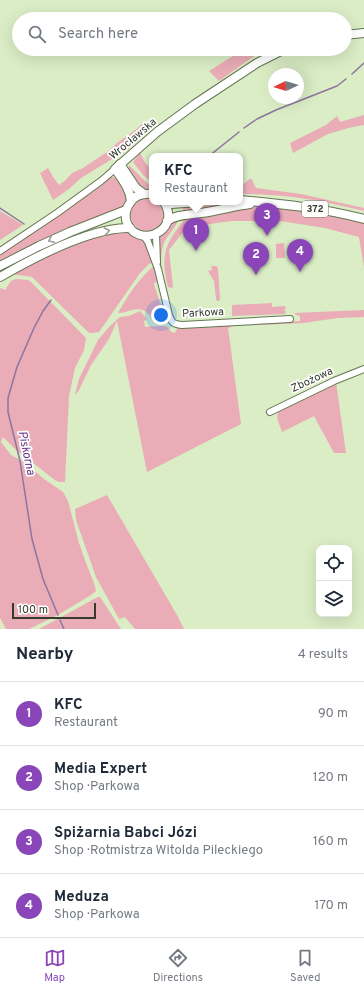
<!DOCTYPE html>
<html lang="en">
<head>
<meta charset="utf-8">
<style>
	:root { --surface:#fff; --page:#f6f6f7; --text:#1f2937; --muted:#747a83; --line:#e0e1e3; --accent:#8a45b9 }
	body { margin:0; font-family:Overpass,sans-serif; background:var(--page); color:var(--text) }
	.controls { position:absolute; right:12px; bottom:12px; display:grid; overflow:hidden; border-radius:8px; box-shadow:0 4px 16px #0002 }
	.controls button { width:36px; height:36px; display:grid; place-items:center; padding:0; border:0; border-bottom:1px solid var(--line); background:var(--surface); color:var(--text); font:20px sans-serif }
	.compass { position:absolute; left:268px; top:68px; width:36px; height:36px; border-radius:50%; background:var(--surface); box-shadow:0 4px 16px #0002; rotate:266deg }
	.scale { position:absolute; left:12px; bottom:10px; width:84px; box-sizing:border-box; padding-left:4px; border:2px solid #353c2c; border-top:0; font-size:11px; line-height:14px; white-space:nowrap; color:#353c2c; -webkit-text-stroke:3px #fff; paint-order:stroke }
	.you { position:absolute; left:161px; top:315px; width:14px; height:14px; margin:-10px; border:3px solid #fff; border-radius:50%; background:#1a73e8; box-shadow:0 0 0 6px #1a73e833 }
	.badge { display:grid; place-items:center; width:26px; height:26px; border-radius:50%; background:var(--accent); color:#fff; font-size:13px; font-weight:700 }
	.pin { position:absolute; translate:-50% -33px; filter:drop-shadow(0 1px 2px #0008) }
	.pin::after { content:''; position:absolute; top:21px; width:14px; height:12px; background:inherit; clip-path:polygon(0 0,100% 0,50% 100%) }
	.popup { position:absolute; left:149px; top:153px; width:94px; height:52px; box-sizing:border-box; display:grid; place-content:center; border-radius:8px; background:var(--surface); filter:drop-shadow(0 1px 3px #0005); font-size:13px; white-space:nowrap; color:var(--muted) }
	.popup b { font-size:15px; color:var(--text) }
	.popup::after { content:''; position:absolute; left:50%; top:100%; margin-left:-8px; border:8px solid transparent; border-top-color:var(--surface) }
	.list { margin:0; padding:0; list-style:none }
	h2 { display:flex; justify-content:space-between; align-items:center; height:52px; margin:0; padding:0 16px; font-size:17px }
	h2 small { font-size:13px; font-weight:400; color:var(--muted) }
	.list li { display:grid; grid-template-columns:26px 1fr auto; gap:12px; align-items:center; box-sizing:border-box; height:64px; padding:0 16px; border-top:1px solid var(--line) }
	.list b { display:block; font-size:15px; white-space:nowrap }
	.list p { margin:0; font-size:13px; white-space:nowrap; color:var(--muted) }
	.list em { font-size:13px; font-style:normal; color:var(--muted) }
	.icon { flex:none; width:22px; height:22px; fill:none; stroke:currentColor; stroke-width:2; stroke-linecap:round; stroke-linejoin:round }
	.map { position:relative; flex:none; width:364px; height:629px; overflow:hidden }
	.search { position:absolute; background:var(--surface); box-shadow:0 4px 16px #0002; left:12px; right:12px; top:12px; height:44px; display:flex; align-items:center; gap:10px; box-sizing:border-box; padding:0 14px; border-radius:22px; color:var(--muted); font-size:15px }
	.sheet { height:308px; background:var(--surface) }
	nav { display:flex; justify-content:space-around; align-items:center; box-sizing:border-box; height:56px; border-top:1px solid var(--line); background:var(--surface); font-size:11px; color:var(--muted) }
	nav a { display:grid; justify-items:center; gap:2px }
	nav .on { color:var(--accent) }
	.map>svg:first-child { display:block }
</style>
</head>
<body>
<div class="map">
<svg width="364" height="629" viewBox="0 0 364 629">
	<rect width="100%" height="100%" fill="#daedc5"/>
	<g fill="#eaacb6">
		<path d="M244,49H253L257,54L219,81L209,71Z"/>
		<path d="M364,115V125L352,127L328,134L293,153L290,143L326,125L337,116L340,122Z"/>
		<path d="M142,124L147,125L148,128L139,140L130,148L81,178L69,189L53,200L40,173L48,168L53,177L59,185L66,180L72,173L83,168L107,152L117,143L138,128Z"/>
		<path d="M140,153L146,164L152,170V183L143,175L133,162Z"/>
		<path d="M129,165L145,181L152,187V191L143,190L128,171Z"/>
		<path d="M112,177L119,179L123,184L127,200L123,209C81,225 39,240 0,263V255L48,223L109,178Z"/>
		<path d="M251,178L256,188L301,194L364,208V211C343,206 321,201 300,198C280,195 260,194 240,194V187Z"/>
		<path d="M146,198L152,199V202H158C162,207 165,212 163,219C162,223 159,227 156,229C136,242 116,206 146,198Z"/>
		<path d="M237,202L183,214V206Z"/>
		<path d="M259,206L302,209L364,222V267L359,237L325,228L280,221H232L187,227L169,250L173,288L168,287C160,255 165,244 184,220V218L240,207Z"/>
		<path d="M0,211L23,225L0,240Z"/>
		<path d="M178,218C178,226 167,235 164,243C160,253 161,264 162,275L160,265L158,240C160,236 162,234 165,231C170,225 171,223 178,218Z"/>
		<path d="M126,231C146,238 147,244 152,263L149,264L140,273L99,332L91,333L88,332L32,277L11,274C47,257 85,233 126,231Z"/>
		<path d="M284,243L285,258H276V244Z"/>
		<path d="M289,243H297L298,257L290,258Z"/>
		<path d="M154,266L157,282L154,283L155,289H157L156,290L160,303L164,305L166,318V319C152,329 152,313 143,310C134,307 126,313 118,313C126,298 140,277 154,266Z"/>
		<path d="M211,266H216L218,268L220,299L219,301H217L216,299L214,281L208,271L212,270Z"/>
		<path d="M16,279L28,280L31,282L86,338L84,350L75,368L69,396L65,482H59L55,480L15,449L3,437L1,442L11,455L24,462L44,479L63,492L68,501L79,543L86,563L94,583L96,591L91,595L58,615L29,629H6L0,618V289L1,288L5,290L11,281Z"/>
		<path d="M272,303V307L285,306L286,309L284,310V311H286L285,314L232,316V305Z"/>
		<path d="M364,310V317L338,318L303,323L260,325V323L300,321V316L297,315L294,313Z"/>
		<path d="M140,311L147,319L144,321L145,327C150,327 162,325 167,327C171,329 169,332 175,333L177,328L179,327L230,324L231,327L228,328L241,424L147,472L117,321L109,339L91,365L78,392L75,395L79,379L98,340L110,326L120,317L129,316Z"/>
		<path d="M336,382L346,453H334L314,416L282,432L277,418L278,412L281,408Z"/>
		<path d="M107,495L177,615L184,629H135L125,617L119,619L96,577L76,520L75,509Z"/>
		<path d="M98,597H100L121,629H39Z"/>
	</g>
	<g fill="none" stroke-linecap="round" stroke-linejoin="round">
		<g stroke="#8c75a0" stroke-width="1.5">
			<path d="M352,74L364,63"/>
			<path d="M244,128L257,119L276,110L337,86L346,79"/>
			<path d="M209,156L239,132"/>
			<path d="M0,208L24,224"/>
			<path d="M51,300L43,311L34,328L17,367L8,398V412L20,461L32,539L43,579L58,615"/>
			<path d="M60,620L64,629"/>
		</g>
		<g stroke="#647552" stroke-width="8">
			<g id="minor">
				<path d="M156,234L157,262"/>
				<path d="M144,236L148,242L158,269L169,315C172,323 173,324 182,325L290,319"/>
				<path d="M0,251L57,213L101,181L115,169"/>
				<path d="M270,412L334,381L364,369"/>
			</g>
		</g>
		<g stroke="#647552" stroke-width="10">
			<g id="major">
				<path d="M345,35L364,33"/>
				<path d="M120,164L136,188L144,194"/>
				<path d="M152,194C143,193 135,195 130,203C126,208 125,214 126,220C134,250 183,233 164,202"/>
				<path d="M240,200C282,204 323,208 364,219"/>
				<path d="M131,201C130,189 122,179 115,169L157,132L195,104L257,63L285,49"/>
				<path d="M165,203L171,204L199,202"/>
				<path d="M167,221C177,214 189,215 201,213C217,211 234,206 250,204"/>
				<path d="M0,266L39,246L70,232L126,210"/>
				<path d="M0,277C33,258 92,227 130,228"/>
			</g>
		</g>
		<use href="#minor" stroke="#fff" stroke-width="6"/>
		<use href="#major" stroke="#fff" stroke-width="8"/>
	</g>
	<defs><path id="oneway-chevron" d="M-2-3.5L2.5 0L-2 3.5" fill="none" stroke-width="1.6" stroke-linecap="round" stroke-linejoin="round"/></defs>
	<g stroke="#9a9e96">
		<use href="#oneway-chevron" transform="translate(107 231) rotate(-11)"/>
		<use href="#oneway-chevron" transform="translate(51 240) rotate(155)"/>
	</g>
	<g text-anchor="middle" dominant-baseline="central" stroke-width="3.5" stroke-linejoin="round" paint-order="stroke">
		<rect fill="#fff" stroke="#72766b" stroke-width="1" x="302" y="201" width="26" height="16" rx="3"/>
		<g font-size="10" font-weight="bold" fill="#353c2c">
			<text x="315" y="209">372</text>
		</g>
		<g font-size="11" fill="#353c2c" stroke="#fff">
			<text transform="translate(133 139) rotate(-40)">Wrocławska</text>
			<text transform="translate(203 313) rotate(-3)">Parkowa</text>
			<text transform="translate(312 380) rotate(-25)">Zbożowa</text>
		</g>
		<g font-size="12" font-style="italic" fill="#613182" stroke="#fff">
			<text transform="translate(26 453) rotate(78)">Piskorna</text>
		</g>
	</g>
</svg>
<div class="controls">
<button><svg class="icon" aria-label="locate" viewBox="0 0 24 24"><circle cx="12" cy="12" r="6"/><path d="M12 2v4M12 18v4M2 12h4M18 12h4"/></svg></button>
<button><svg class="icon" aria-label="layers" viewBox="0 0 24 24"><path d="M12 4l9 5-9 5-9-5zM3 14l9 5 9-5"/></svg></button>
</div>
<svg class="compass" viewBox="-18 -18 36 36"><path d="M0-13l5 13h-10z" fill="#e53935"/><path d="M0 13l5-13h-10z" fill="#747a83"/></svg>
<div class="scale">100 m</div>
<div class="you"></div>
<div class="pin badge" style="left:196px;top:251px">1</div>
<div class="popup"><b>KFC</b>Restaurant</div>
<div class="pin badge" style="left:256px;top:275px">2</div>
<div class="pin badge" style="left:267px;top:236px">3</div>
<div class="pin badge" style="left:300px;top:272px">4</div>
<div class="search"><svg class="icon" aria-label="search" viewBox="0 0 24 24"><circle cx="10" cy="10" r="6"/><path d="M15 15l6 6"/></svg>Search here</div>
</div>
<section class="sheet">
<h2>Nearby<small>4 results</small></h2>
<ul class="list">
<li><span class="badge">1</span><div><b>KFC</b><p>Restaurant</p></div><em>90 m</em></li>
<li><span class="badge">2</span><div><b>Media Expert</b><p>Shop · Parkowa</p></div><em>120 m</em></li>
<li><span class="badge">3</span><div><b>Spiżarnia Babci Józi</b><p>Shop · Rotmistrza Witolda Pileckiego</p></div><em>160 m</em></li>
<li><span class="badge">4</span><div><b>Meduza</b><p>Shop · Parkowa</p></div><em>170 m</em></li>
</ul>
</section>
<nav>
<a class="on"><svg class="icon" aria-label="map" viewBox="0 0 24 24"><path d="M3 6l6-2 6 2 6-2v14l-6 2-6-2-6 2zM9 4v14M15 6v14"/></svg>Map</a>
<a><svg class="icon" aria-label="directions" viewBox="0 0 24 24"><path d="M12 3l9 9-9 9-9-9zM9 14v-3h6M13 9l2 2-2 2"/></svg>Directions</a>
<a><svg class="icon" aria-label="saved" viewBox="0 0 24 24"><path d="M7 4h10v16l-5-4-5 4z"/></svg>Saved</a>
</nav>
</body>
</html>
